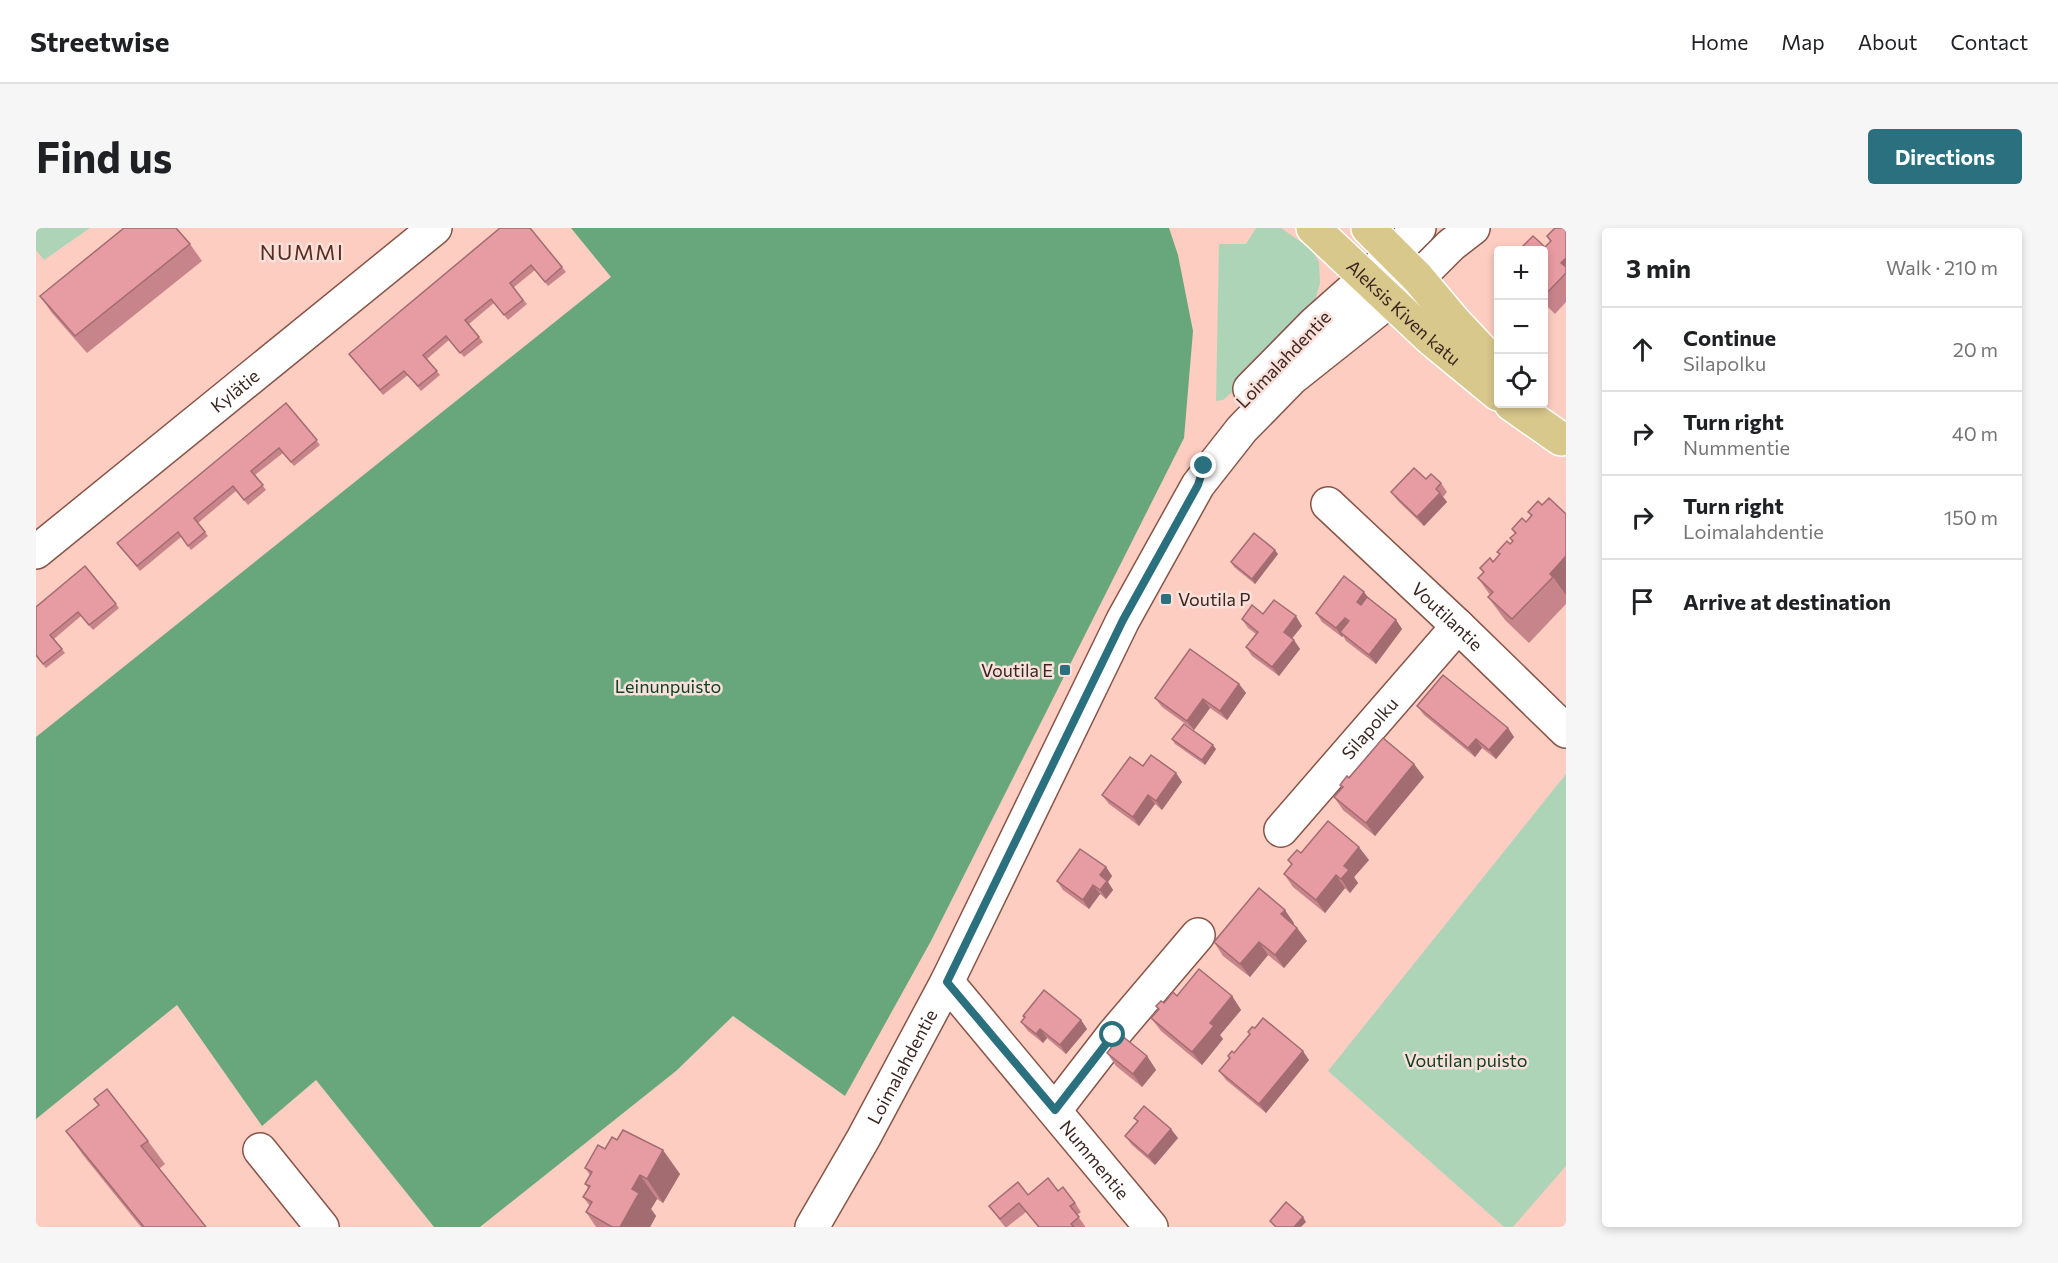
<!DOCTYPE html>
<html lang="en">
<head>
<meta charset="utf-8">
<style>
	:root { --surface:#fff; --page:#f6f6f6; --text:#202124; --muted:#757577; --line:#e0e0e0; --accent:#2a707e }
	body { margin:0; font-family:Commissioner,sans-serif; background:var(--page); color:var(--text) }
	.controls { position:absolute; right:18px; top:18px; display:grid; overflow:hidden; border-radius:6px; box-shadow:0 3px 9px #0003 }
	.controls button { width:54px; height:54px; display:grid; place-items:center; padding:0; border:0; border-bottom:2px solid var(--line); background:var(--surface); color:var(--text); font:30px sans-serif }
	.stop { position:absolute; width:18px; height:18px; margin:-14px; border:4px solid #2a707e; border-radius:50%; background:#fff }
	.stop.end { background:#2a707e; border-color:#fff; box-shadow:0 2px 6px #0008 }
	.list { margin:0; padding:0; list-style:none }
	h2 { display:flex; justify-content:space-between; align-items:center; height:78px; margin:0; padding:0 24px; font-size:26px }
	h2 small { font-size:20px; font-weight:400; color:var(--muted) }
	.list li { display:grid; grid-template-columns:39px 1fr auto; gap:18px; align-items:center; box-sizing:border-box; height:84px; padding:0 24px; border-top:2px solid var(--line) }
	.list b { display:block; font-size:22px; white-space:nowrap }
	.list p { margin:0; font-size:20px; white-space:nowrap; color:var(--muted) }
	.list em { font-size:20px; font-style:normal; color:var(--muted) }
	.icon { flex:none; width:33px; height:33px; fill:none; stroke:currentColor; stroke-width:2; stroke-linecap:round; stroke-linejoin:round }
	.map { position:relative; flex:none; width:1530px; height:999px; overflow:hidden; border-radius:6px }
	header { display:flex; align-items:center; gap:36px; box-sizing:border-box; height:84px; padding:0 30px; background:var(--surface); border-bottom:2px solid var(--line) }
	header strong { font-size:28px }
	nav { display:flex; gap:33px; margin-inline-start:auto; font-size:21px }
	.intro { display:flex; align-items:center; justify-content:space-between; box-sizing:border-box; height:144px; padding:0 36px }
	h1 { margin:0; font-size:42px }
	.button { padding:15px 27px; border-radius:6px; background:var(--accent); color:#fff; font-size:21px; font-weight:700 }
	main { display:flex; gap:36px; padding:0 36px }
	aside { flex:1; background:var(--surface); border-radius:6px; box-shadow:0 3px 9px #0003 }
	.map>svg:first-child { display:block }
</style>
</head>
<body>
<header>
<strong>Streetwise</strong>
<nav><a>Home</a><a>Map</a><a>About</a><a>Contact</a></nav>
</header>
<div class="intro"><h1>Find us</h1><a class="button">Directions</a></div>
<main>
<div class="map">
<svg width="1530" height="999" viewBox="0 0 1530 999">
	<rect width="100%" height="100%" fill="#fdcdc1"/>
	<g fill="#aed4b8">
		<path d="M0,0H54L8,32L0,22Z"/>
		<path d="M1220,0H1245L1275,21L1283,34L1284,55L1278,76L1261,99L1195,165L1187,172L1180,173L1183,16H1210Z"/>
		<path d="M1530,546V938L1477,999H1468L1292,843Z"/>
	</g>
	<path fill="#68a77c" d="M535,0H1133L1142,27L1157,103L1148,210L895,713L809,868L697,788L640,843L444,999H398L280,852L226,898L141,777L0,891V509L575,49Z"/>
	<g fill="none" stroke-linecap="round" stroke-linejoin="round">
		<g stroke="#875448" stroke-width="36">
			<g id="minor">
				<path d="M1214,161L1279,95L1358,25L1383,0"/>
				<path id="s1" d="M1292,276L1422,398L1530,503"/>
				<path id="s2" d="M0,324L399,0"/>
				<path id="s3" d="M1245,602L1422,398"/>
				<path id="s4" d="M911,754L1115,999"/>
				<path d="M1019,882L1077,807L1162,707"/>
				<path d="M224,922L286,999"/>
				<path id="s5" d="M776,999L827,911L911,754L1087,392L1162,257L1206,201L1256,150L1382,50L1415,17L1437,0"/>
			</g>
		</g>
		<g stroke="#fff" stroke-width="36">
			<g id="major">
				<path id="s6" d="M1277,0L1394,110L1462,166"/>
				<path d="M1332,0L1382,50L1418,93L1462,140"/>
				<path d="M1475,176L1525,211"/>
			</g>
		</g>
		<use href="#minor" stroke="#fff" stroke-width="33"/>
		<use href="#major" stroke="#d9c88c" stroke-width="33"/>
	</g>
	<g fill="#c7858b">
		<path d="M464,0L526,39L530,44L512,58L499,42L477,60L491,76L472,92L458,75L433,96L447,114L428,129L413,112L391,131L404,147L385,163L372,147L347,167L313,126Z"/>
		<path d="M1530,0V74L1519,86L1508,75V22L1514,13L1511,8Z"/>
		<path d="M154,16L166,33L51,125L16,85L4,68Z"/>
		<path d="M250,175L284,217L258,238L247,225L219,247L230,262L212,277L200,263L162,295L172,308L155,322L145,309L104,343L84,319Z"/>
		<path d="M1390,251L1405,255L1411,264L1407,269L1411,274L1388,298L1362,273L1355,264Z"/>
		<path d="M1506,277L1530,286V376L1493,415L1469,392L1452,369L1454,367L1442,350L1447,344L1444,340L1457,334L1464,327L1461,324L1477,314L1474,310L1479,306L1476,301L1490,294L1495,288L1492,284Z"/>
		<path d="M1242,326L1219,356L1198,339L1195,334Z"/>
		<path d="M49,338L83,380L57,402L45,388L18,411L29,425L10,440L0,428Z"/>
		<path d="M1333,371L1360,392L1366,401L1340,436L1310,413L1307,408L1306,409L1286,394L1280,385Z"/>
		<path d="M1227,386L1266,398L1256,410L1264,421L1243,448L1216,428L1210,419L1220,406L1212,400L1206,391Z"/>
		<path d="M1203,456L1210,465L1191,492L1174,480L1158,502L1126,479L1119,470Z"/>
		<path d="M1381,478L1472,500L1478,509L1460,531L1446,520L1439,529L1388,487Z"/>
		<path d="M1136,511L1180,521L1169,537L1139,516Z"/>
		<path d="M1107,538L1140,545L1146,554L1126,582L1119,576L1103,598L1073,576L1066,567Z"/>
		<path d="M1388,549L1339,608L1307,582L1298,569L1306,560L1304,557L1313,550Z"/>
		<path d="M1265,625L1333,632L1318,649L1322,655L1314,665L1309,660L1289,685L1257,659L1248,646L1256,637L1252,632Z"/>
		<path d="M1070,639L1076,648L1072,654L1077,662L1070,671L1064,666L1053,681L1027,662L1021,653Z"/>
		<path d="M1258,695L1257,696L1261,700L1271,713L1248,740L1232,727L1214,749L1187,728L1178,714Z"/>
		<path d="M1141,768H1196L1205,782L1184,807L1187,811L1166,837L1125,803L1115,790L1122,782L1120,778Z"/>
		<path d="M987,788L1045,792L1051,801L1030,826L1011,810L1007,815L992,803L985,794L989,790Z"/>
		<path d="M1212,804L1273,832L1230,885L1190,852L1183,843L1193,831L1192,828L1198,825L1214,806Z"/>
		<path d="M1071,825L1111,828L1120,842L1106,859L1080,838Z"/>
		<path d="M1098,890L1142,910L1119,937L1096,917L1089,908L1102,894Z"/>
		<path d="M30,903L112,913L129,936L123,941L170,999H105L47,927Z"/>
		<path d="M581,912L644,946L627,975L621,971L615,981L620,988L614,999H560L550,984L554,978L547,969L552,960L549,956L554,947L549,940L569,921Z"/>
		<path d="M1022,963L1039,975L1045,984L1041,987L1049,998V999H1002L990,984L971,999H969L953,978L992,967Z"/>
	</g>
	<g fill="#a26c71">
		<path d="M1530,30V42L1525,35Z"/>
		<path d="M1404,265L1411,274L1388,298L1381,289Z"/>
		<path d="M1239,322L1242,326L1219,356L1216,351Z"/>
		<path d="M1530,328V367L1517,349L1514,346Z"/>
		<path d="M1328,364L1335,373L1328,383L1321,374Z"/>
		<path d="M1260,388L1266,398L1254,413L1248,404Z"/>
		<path d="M1309,390L1315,399L1304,404L1307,408L1306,409L1300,400Z"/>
		<path d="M1360,392L1366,401L1340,436L1333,427Z"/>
		<path d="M1258,412L1264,421L1243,448L1236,439Z"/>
		<path d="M1203,456L1210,465L1191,492L1184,483Z"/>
		<path d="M1167,471L1174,480L1158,502L1151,493Z"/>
		<path d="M1472,500L1478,509L1460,531L1453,522Z"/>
		<path d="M1440,511L1446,520L1439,529L1432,520Z"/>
		<path d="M1177,517L1180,521L1169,537L1166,532Z"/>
		<path d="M1378,536L1388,549L1339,608L1330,595Z"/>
		<path d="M1140,545L1146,554L1126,582L1120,573Z"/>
		<path d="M1112,567L1119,576L1103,598L1097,589Z"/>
		<path d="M1323,619L1333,632L1318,649L1322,655L1314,665L1305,651L1308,638Z"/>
		<path d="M1070,639L1076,648L1072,654L1077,662L1070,671L1064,662V647Z"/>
		<path d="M1300,647L1309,660L1289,685L1280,672Z"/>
		<path d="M1057,657L1064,666L1053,681L1047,672Z"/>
		<path d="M1249,682L1258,695L1255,700L1245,686Z"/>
		<path d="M1261,700L1271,713L1248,740L1239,727Z"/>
		<path d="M1223,714L1232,727L1214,749L1204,736Z"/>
		<path d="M1196,768L1205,782L1184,807L1187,811L1166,837L1156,824L1174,795Z"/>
		<path d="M1045,792L1051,801L1030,826L1024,817Z"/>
		<path d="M1004,801L1011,810L1007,815L1000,806Z"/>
		<path d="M1267,823L1273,832L1230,885L1223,876Z"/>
		<path d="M1111,828L1120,842L1106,859L1097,846Z"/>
		<path d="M1135,901L1142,910L1119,937L1112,928Z"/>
		<path d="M627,922L644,946L627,975L611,951Z"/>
		<path d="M604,947L621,971L615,981L620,988L614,999H584L596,961Z"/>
		<path d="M1267,989L1270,994L1265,999H1258Z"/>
	</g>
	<g fill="#e79ba2" stroke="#a26c71" stroke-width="1.5">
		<path d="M88,0H140L154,16L39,108L4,68Z"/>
		<path d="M464,0H494L526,39L509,54L495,37L474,55L487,72L468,87L455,71L429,92L443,109L424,125L410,108L387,127L401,143L382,158L368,143L344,162L313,126Z"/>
		<path d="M1519,0H1530V30L1525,35L1530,39V45L1508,68V22H1483L1497,8L1509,19L1515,13L1511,8Z"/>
		<path d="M250,175L281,212L255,234L243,220L215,243L227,257L208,272L197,258L158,290L169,304L152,318L142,304L101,338L81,315Z"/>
		<path d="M1378,240L1390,251L1395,246L1405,255L1400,261L1404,265L1381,289L1355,264Z"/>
		<path d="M1513,270L1530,286V328L1514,346L1517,349L1476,391L1452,369L1457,364L1442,350L1448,344L1444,340L1454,330L1457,334L1464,326L1461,324L1471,313L1474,316L1477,313L1474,310L1480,305L1476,301L1486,290L1490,294L1496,287L1492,284L1502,273L1506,277Z"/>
		<path d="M1218,305L1239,322L1216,351L1195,334Z"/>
		<path d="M49,338L80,376L53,397L42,384L14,407L26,421L7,436L0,427V379Z"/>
		<path d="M1308,348L1328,364L1321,374L1325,377L1331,369L1360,392L1333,427L1304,404L1313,393L1309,390L1300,400L1280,385Z"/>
		<path d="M1238,372L1260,388L1248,404L1258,412L1236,439L1210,419L1222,404L1206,391L1216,377L1227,386Z"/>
		<path d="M1154,421L1203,456L1184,483L1167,471L1151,493L1119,470Z"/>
		<path d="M1407,447L1472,500L1453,522L1440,511L1432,520L1381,478Z"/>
		<path d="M1148,496L1177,517L1166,532L1136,511Z"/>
		<path d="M1347,510L1378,536L1330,595L1298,569L1307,559L1304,557L1311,548L1313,550Z"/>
		<path d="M1115,527L1140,545L1120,573L1112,567L1097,589L1066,567L1094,529L1107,538Z"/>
		<path d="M1292,593L1323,619L1308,638L1313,642L1305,651L1300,647L1280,672L1248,646L1256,636L1252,632L1261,622L1265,625Z"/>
		<path d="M1044,621L1070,639L1064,647L1071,653L1064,662L1057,657L1047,672L1021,653Z"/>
		<path d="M1223,660L1249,682L1245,686L1261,700L1239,727L1223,714L1204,736L1178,714Z"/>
		<path d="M1163,741L1196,768L1174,795L1178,798L1156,824L1115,790L1123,781L1120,778L1125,773L1128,775L1137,764L1141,768Z"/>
		<path d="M1008,762L1045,792L1024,817L1004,801L1000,806L985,794L989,789L987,788Z"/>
		<path d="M1227,790L1267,823L1223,876L1183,843L1194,830L1192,828L1196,823L1198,825L1214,806L1212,804L1216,799L1219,800Z"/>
		<path d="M1085,807L1111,828L1097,846L1071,825Z"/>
		<path d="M71,861L112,913L105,918L170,999H108L30,903L63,877L58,871Z"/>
		<path d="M1108,878L1135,901L1112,928L1089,908L1102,893L1098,890Z"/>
		<path d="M587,902L627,922L611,951L604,947L596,961L603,965L584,999H576L550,984L556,974L547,969L554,958L549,956L556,944L549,940L562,917L569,921L576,909L581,912Z"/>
		<path d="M1012,950L1022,963L1027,959L1039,975L1034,978L1043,989L1035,996L1038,999H1003L983,975L964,991L953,978L982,954L992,967Z"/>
		<path d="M1250,974L1267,989L1258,999H1240L1234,993Z"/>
	</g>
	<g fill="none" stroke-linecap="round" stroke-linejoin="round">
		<path stroke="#2a707e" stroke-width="8" d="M1077,807L1019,882L911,754L1087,392L1162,257L1168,238"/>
	</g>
	<g fill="#2a707e" stroke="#f9e0da" stroke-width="2">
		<rect x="1124" y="365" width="12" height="12" rx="3"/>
		<rect x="1023" y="436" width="12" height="12" rx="3"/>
	</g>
	<g text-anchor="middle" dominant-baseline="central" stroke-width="5" stroke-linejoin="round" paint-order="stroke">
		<g font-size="18" fill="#3c2520" stroke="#f9e0da">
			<text stroke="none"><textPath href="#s6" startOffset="124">Aleksis Kiven katu</textPath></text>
			<text transform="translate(1247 131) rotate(-46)">Loimalahdentie</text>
			<text stroke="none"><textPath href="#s2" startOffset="256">Kylätie</textPath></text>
			<text stroke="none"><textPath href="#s1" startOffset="164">Voutilantie</textPath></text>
			<text stroke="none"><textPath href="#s3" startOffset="135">Silapolku</textPath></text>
			<text stroke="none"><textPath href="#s5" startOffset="184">Loimalahdentie</textPath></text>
			<text stroke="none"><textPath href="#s4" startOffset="231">Nummentie</textPath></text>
		</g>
		<g font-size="18" fill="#3c2520" stroke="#f9e0da" text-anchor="start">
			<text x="1142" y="371">Voutila P</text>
			<text x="1017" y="442" text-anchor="end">Voutila E</text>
		</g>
		<g font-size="18" fill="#0e4023" stroke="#f9e0da">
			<text x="632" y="458">Leinunpuisto</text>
			<text x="1430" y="832">Voutilan puisto</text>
		</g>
		<g font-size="21" letter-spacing="1.5" fill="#592a20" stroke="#f9e0da">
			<text x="266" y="23">NUMMI</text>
		</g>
	</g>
</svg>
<div class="controls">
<button>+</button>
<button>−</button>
<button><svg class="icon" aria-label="locate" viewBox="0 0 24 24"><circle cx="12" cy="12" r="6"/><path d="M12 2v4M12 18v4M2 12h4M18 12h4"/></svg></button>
</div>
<div class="stop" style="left:1077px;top:807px"></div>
<div class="stop end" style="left:1168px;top:238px"></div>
</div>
<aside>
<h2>3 min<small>Walk · 210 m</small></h2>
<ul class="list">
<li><svg class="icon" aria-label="ahead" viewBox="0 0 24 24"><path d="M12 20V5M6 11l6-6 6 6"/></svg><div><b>Continue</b><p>Silapolku</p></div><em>20 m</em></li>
<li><svg class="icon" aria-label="right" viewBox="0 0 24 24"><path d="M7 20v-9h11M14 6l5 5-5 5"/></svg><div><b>Turn right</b><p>Nummentie</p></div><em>40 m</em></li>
<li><svg class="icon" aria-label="right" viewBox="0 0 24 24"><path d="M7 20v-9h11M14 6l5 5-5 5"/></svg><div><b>Turn right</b><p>Loimalahdentie</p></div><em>150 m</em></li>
<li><svg class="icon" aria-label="arrive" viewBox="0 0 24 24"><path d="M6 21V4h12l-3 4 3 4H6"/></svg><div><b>Arrive at destination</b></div></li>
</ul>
</aside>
</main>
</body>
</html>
